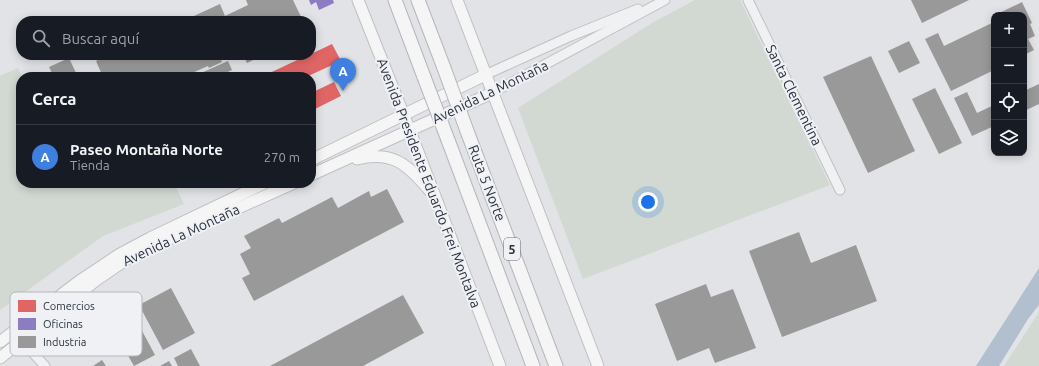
<!DOCTYPE html>
<html lang="es">
<head>
<meta charset="utf-8">
<style>
	:root { --surface:#171b24; --page:#20242c; --text:#f1f3f6; --muted:#9ea1a6; --line:#363941; --accent:#696f79 }
	body { margin:0; font-family:Ubuntu,sans-serif; background:var(--page); color:var(--text) }
	.controls { position:absolute; right:12px; top:12px; display:grid; overflow:hidden; border-radius:8px; box-shadow:0 2px 10px #0003 }
	.controls button { width:36px; height:36px; display:grid; place-items:center; padding:0; border:0; border-bottom:1px solid var(--line); background:var(--surface); color:var(--text); font:20px sans-serif }
	.you { position:absolute; left:648px; top:202px; width:14px; height:14px; margin:-10px; border:3px solid #fff; border-radius:50%; background:#1a73e8; box-shadow:0 0 0 6px #1a73e833 }
	.badge { display:grid; place-items:center; width:26px; height:26px; border-radius:50%; background:var(--accent); color:#fff; font-size:13px; font-weight:700 }
	.pin { position:absolute; translate:-50% -33px; filter:drop-shadow(0 1px 2px #0008) }
	.pin::after { content:''; position:absolute; top:21px; width:14px; height:12px; background:inherit; clip-path:polygon(0 0,100% 0,50% 100%) }
	.list { margin:0; padding:0; list-style:none }
	h2 { display:flex; justify-content:space-between; align-items:center; height:52px; margin:0; padding:0 16px; font-size:17px }
	h2 small { font-size:13px; font-weight:400; color:var(--muted) }
	.list li { display:grid; grid-template-columns:26px 1fr auto; gap:12px; align-items:center; box-sizing:border-box; height:64px; padding:0 16px; border-top:1px solid var(--line) }
	.list b { display:block; font-size:15px; white-space:nowrap }
	.list p { margin:0; font-size:13px; white-space:nowrap; color:var(--muted) }
	.list em { font-size:13px; font-style:normal; color:var(--muted) }
	.icon { flex:none; width:22px; height:22px; fill:none; stroke:currentColor; stroke-width:2; stroke-linecap:round; stroke-linejoin:round }
	.map { position:relative; flex:none; width:1039px; height:366px; overflow:hidden }
	.search { position:absolute; background:var(--surface); box-shadow:0 2px 10px #0003; left:16px; top:16px; width:300px; height:44px; display:flex; align-items:center; gap:10px; box-sizing:border-box; padding:0 14px; border-radius:16px; color:var(--muted); font-size:15px }
	.panel { position:absolute; background:var(--surface); box-shadow:0 2px 10px #0003; left:16px; top:72px; width:300px; height:116px; border-radius:16px }
	.map>svg:first-child { display:block }
</style>
</head>
<body>
<div class="map">
<svg width="1039" height="366" viewBox="0 0 1039 366">
	<rect width="100%" height="100%" fill="#e1e3e6"/>
	<g fill="#d2d9d2">
		<path d="M695,0H740L830,185L583,279L518,108L652,23Z"/>
		<path d="M18,68L22,77H21V183H174L184,204L103,236L0,310V76Z"/>
		<path d="M1039,312V366H1004Z"/>
	</g>
	<path fill="#b1bfcf" d="M1039,268V305L1028,319L999,366H976Z"/>
	<g fill="#e06666">
		<path d="M332,44L341,61L306,77H261L308,55H311V54Z"/>
		<path d="M334,82L341,96L311,111V93Z"/>
	</g>
	<path fill="#8e7cc3" d="M309,0H333L334,3L319,10L316,2L311,5Z"/>
	<g fill="#999">
		<path d="M246,0H293L303,21H183L220,4L225,16L248,5Z"/>
		<path d="M911,0H969L922,23Z"/>
		<path d="M1022,2L1032,23L1030,24L1035,36L1028,39L1034,50L1024,55V15H995Z"/>
		<path d="M994,22V70L951,91L925,39L938,33L944,46Z"/>
		<path d="M909,41L920,63L899,73L888,51Z"/>
		<path d="M109,55H231L221,60L222,62L209,68L208,66L183,77H103L96,61Z"/>
		<path d="M243,55H264L247,63Z"/>
		<path d="M871,56L915,151L868,173L823,77Z"/>
		<path d="M69,58L78,77H54L49,67Z"/>
		<path d="M228,61L232,70L217,77H192Z"/>
		<path d="M1039,84V104L1024,111V91Z"/>
		<path d="M935,88L962,143L939,154L912,99Z"/>
		<path d="M967,92L977,113L994,105V126L972,136L954,98Z"/>
		<path d="M387,189L404,222L254,301L242,278L250,274L240,254L251,248L244,236L279,218L282,223L332,197L338,208L369,191L371,197Z"/>
		<path d="M799,232L811,263L856,245L877,301L782,337L749,251Z"/>
		<path d="M706,284L711,297L733,289L756,348L715,363L709,348L677,361L655,304Z"/>
		<path d="M171,288L195,333L163,350L139,305Z"/>
		<path d="M403,295L424,333L363,366H270Z"/>
		<path d="M133,314L155,355L134,366L111,326Z"/>
		<path d="M191,349L200,366H178L174,358Z"/>
		<path d="M102,360L106,366H93Z"/>
		<path d="M169,361L172,366H160Z"/>
	</g>
	<g fill="none" stroke-linecap="round" stroke-linejoin="round">
		<g stroke="#bfc1c4" stroke-width="11">
			<g id="minor">
				<path d="M748,0L840,190"/>
				<path d="M485,75L571,36L638,9"/>
				<path d="M492,93L665,0"/>
				<path d="M21,340L45,366"/>
			</g>
		</g>
		<g stroke="#bec0c3" stroke-width="13">
			<g id="major">
				<path d="M358,0L410,131L500,366"/>
				<path d="M457,0L598,366"/>
				<path d="M357,159C393,150 408,165 430,191"/>
				<path d="M311,160L485,75"/>
				<path d="M311,175L492,93"/>
				<path d="M0,342L78,282L120,254L150,238L265,183"/>
				<path d="M0,358L95,281L133,255L294,183"/>
			</g>
		</g>
		<g stroke="#b4b6ba" stroke-width="15">
			<g id="highway">
				<path d="M395,0L424,77"/>
				<path d="M418,0L444,68"/>
				<path d="M467,131L556,366"/>
				<path d="M448,140L533,366"/>
			</g>
		</g>
		<use href="#minor" stroke="#f0f1f3" stroke-width="9"/>
		<use href="#major" stroke="#f5f5f6" stroke-width="11"/>
		<use href="#highway" stroke="#f5f5f6" stroke-width="13"/>
		<g stroke="#b4b6ba" stroke-width="15" stroke-linecap="butt">
			<g id="highway-bridge">
				<path d="M444,68L467,131"/>
				<path d="M424,77L448,140"/>
			</g>
		</g>
		<use href="#highway-bridge" stroke="#f5f5f6" stroke-width="13"/>
	</g>
	<g text-anchor="middle" dominant-baseline="central" stroke-width="4" stroke-linejoin="round" paint-order="stroke">
		<rect fill="#eff1f5" stroke="#646b75" stroke-width="1" x="504" y="238" width="16" height="22" rx="3"/>
		<g font-size="13" font-weight="bold" fill="#29313e">
			<text x="512" y="249">5</text>
		</g>
		<g font-size="14" fill="#29313e" stroke="#eff1f5">
			<text transform="translate(490 92) rotate(-26)">Avenida La Montaña</text>
			<text transform="translate(794 95) rotate(64)">Santa Clementina</text>
			<text transform="translate(429 183) rotate(69)">Avenida Presidente Eduardo Frei Montalva</text>
			<text transform="translate(487 183) rotate(69)">Ruta 5 Norte</text>
			<text transform="translate(181 235) rotate(-25)">Avenida La Montaña</text>
		</g>
	</g>
	<rect x="10" y="292" width="132" height="64" rx="6" fill="#eff1f5" stroke="#b4b7be" stroke-width="1"/>
	<rect x="18" y="300" width="18" height="12" fill="#e06666"/>
	<rect x="18" y="318" width="18" height="12" fill="#8e7cc3"/>
	<rect x="18" y="336" width="18" height="12" fill="#999"/>
	<g font-size="11" fill="#29313e">
		<text x="43" y="310">Comercios</text>
		<text x="43" y="328">Oficinas</text>
		<text x="43" y="346">Industria</text>
	</g>
</svg>
<div class="controls">
<button>+</button>
<button>−</button>
<button><svg class="icon" aria-label="locate" viewBox="0 0 24 24"><circle cx="12" cy="12" r="6"/><path d="M12 2v4M12 18v4M2 12h4M18 12h4"/></svg></button>
<button><svg class="icon" aria-label="layers" viewBox="0 0 24 24"><path d="M12 4l9 5-9 5-9-5zM3 14l9 5 9-5"/></svg></button>
</div>
<div class="you"></div>
<div class="pin badge" style="left:343px;top:91px;background:#3f7fe0">A</div>
<div class="search"><svg class="icon" aria-label="search" viewBox="0 0 24 24"><circle cx="10" cy="10" r="6"/><path d="M15 15l6 6"/></svg>Buscar aquí</div>
<section class="panel">
<h2>Cerca<small></small></h2>
<ul class="list">
<li><span class="badge" style="background:#3f7fe0">A</span><div><b>Paseo Montaña Norte</b><p>Tienda</p></div><em>270 m</em></li>
</ul>
</section>
</div>
</body>
</html>
